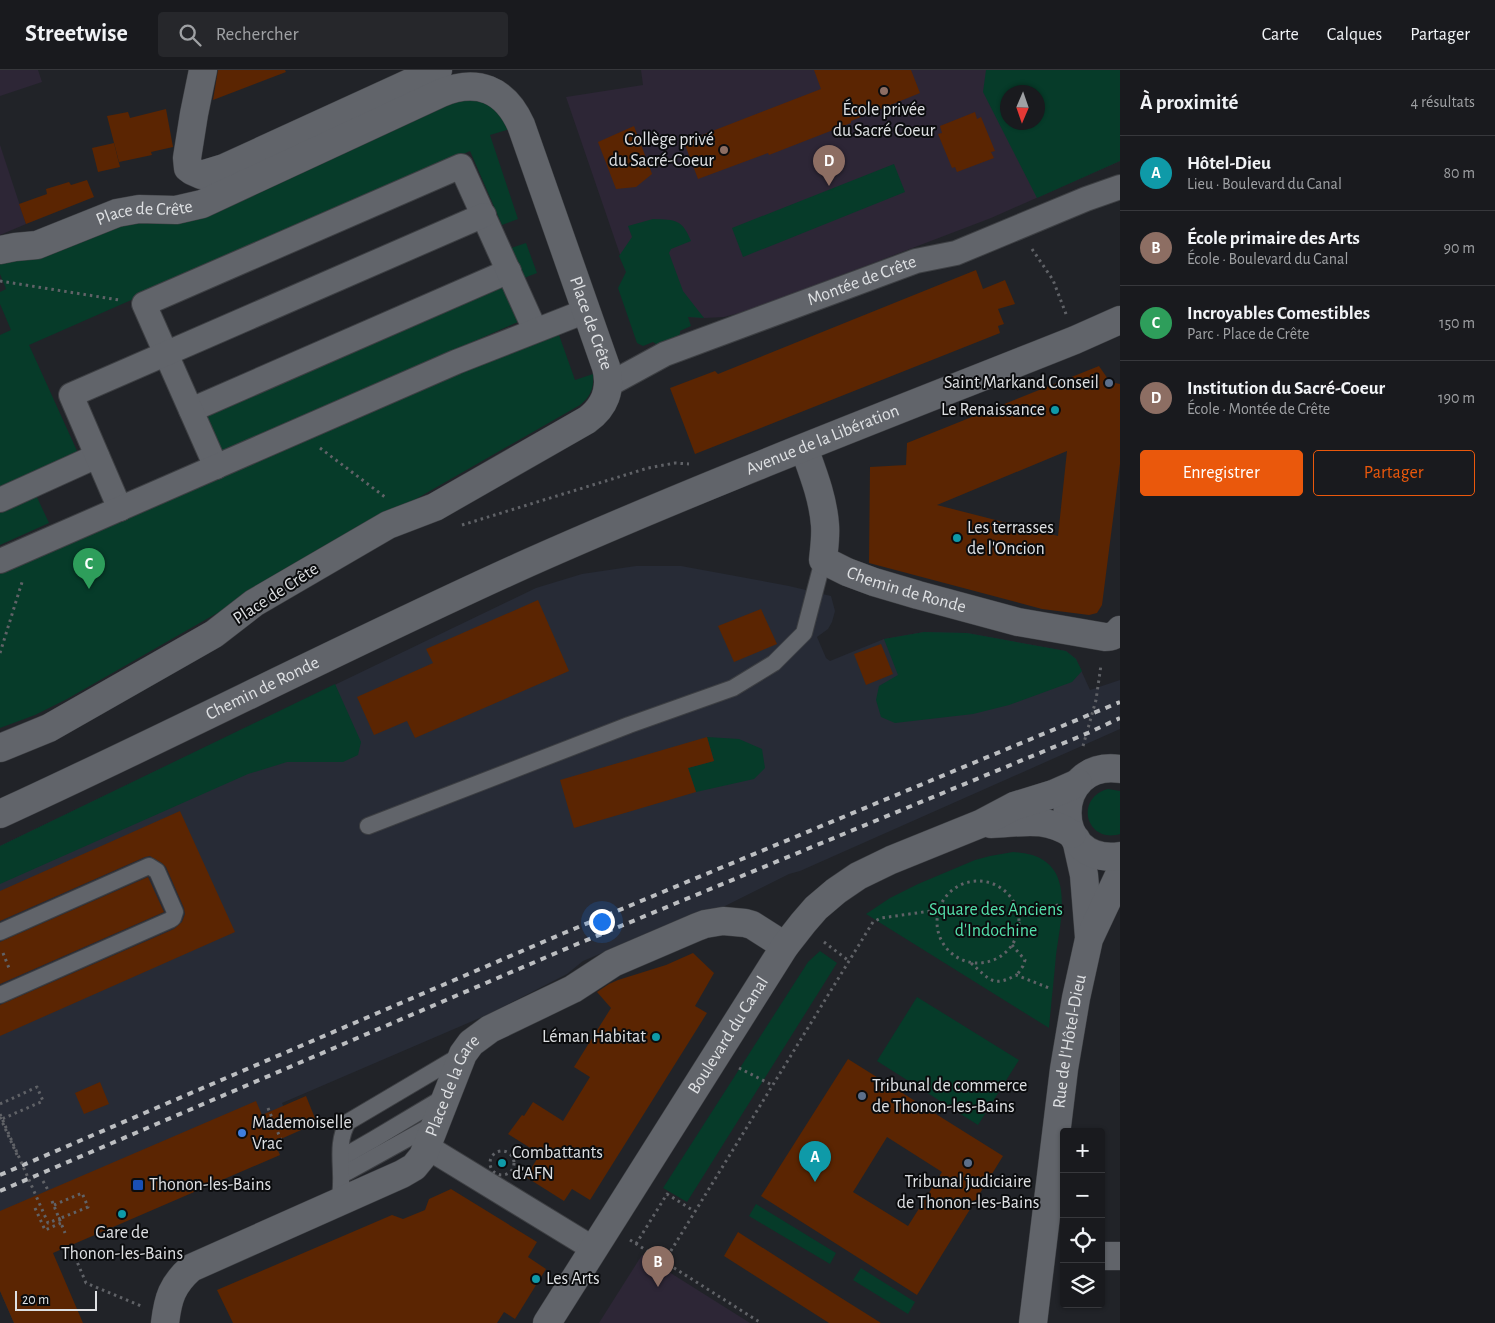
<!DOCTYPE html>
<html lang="fr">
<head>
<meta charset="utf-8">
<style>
	:root { --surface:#191a1e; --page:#26272b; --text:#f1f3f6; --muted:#9fa1a4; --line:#37383c; --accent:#ea580c }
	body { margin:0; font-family:"Alegreya Sans",sans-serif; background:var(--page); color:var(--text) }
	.controls { position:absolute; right:15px; bottom:15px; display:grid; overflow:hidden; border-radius:5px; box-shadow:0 1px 4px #0004 }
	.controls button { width:45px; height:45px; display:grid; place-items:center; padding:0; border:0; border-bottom:1px solid var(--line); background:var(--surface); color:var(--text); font:25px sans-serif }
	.compass { position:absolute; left:1000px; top:15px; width:45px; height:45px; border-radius:50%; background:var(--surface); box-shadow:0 1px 4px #0004; rotate:182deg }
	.scale { position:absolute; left:15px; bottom:12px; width:82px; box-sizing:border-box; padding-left:5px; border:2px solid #dee0e3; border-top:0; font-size:14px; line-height:18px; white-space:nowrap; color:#dee0e3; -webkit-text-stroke:4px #0b0c0e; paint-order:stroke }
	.you { position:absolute; left:601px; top:851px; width:18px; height:18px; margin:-12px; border:4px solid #fff; border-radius:50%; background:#1a73e8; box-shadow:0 0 0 8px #1a73e833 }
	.badge { display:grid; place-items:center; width:32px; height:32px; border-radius:50%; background:var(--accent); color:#fff; font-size:16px; font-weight:700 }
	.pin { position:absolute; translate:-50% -41px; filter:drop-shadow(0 1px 2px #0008) }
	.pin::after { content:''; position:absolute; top:26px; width:18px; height:15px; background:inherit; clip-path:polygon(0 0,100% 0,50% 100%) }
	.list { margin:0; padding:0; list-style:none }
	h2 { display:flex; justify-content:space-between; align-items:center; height:65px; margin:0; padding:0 20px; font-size:21px }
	h2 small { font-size:16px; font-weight:400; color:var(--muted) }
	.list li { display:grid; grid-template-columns:32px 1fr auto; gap:15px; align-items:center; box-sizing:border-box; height:75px; padding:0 20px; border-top:1px solid var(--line) }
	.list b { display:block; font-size:19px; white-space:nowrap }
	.list p { margin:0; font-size:16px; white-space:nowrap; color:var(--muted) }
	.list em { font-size:16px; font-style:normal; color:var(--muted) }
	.actions { display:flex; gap:10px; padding:15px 20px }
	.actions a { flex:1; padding:11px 0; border:1px solid var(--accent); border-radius:5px; text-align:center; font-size:18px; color:var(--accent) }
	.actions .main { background:var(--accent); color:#fff }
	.icon { flex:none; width:28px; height:28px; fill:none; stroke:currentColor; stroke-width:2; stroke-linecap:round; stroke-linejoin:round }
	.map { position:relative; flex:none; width:1120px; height:1253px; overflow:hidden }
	header { display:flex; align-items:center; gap:30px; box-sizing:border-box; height:70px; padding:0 25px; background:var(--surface); border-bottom:1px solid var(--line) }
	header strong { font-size:24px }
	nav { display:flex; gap:28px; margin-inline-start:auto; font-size:18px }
	.search { width:350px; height:45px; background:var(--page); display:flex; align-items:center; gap:12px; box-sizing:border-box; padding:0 18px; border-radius:5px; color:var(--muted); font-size:19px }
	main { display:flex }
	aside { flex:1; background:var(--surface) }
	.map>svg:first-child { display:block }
</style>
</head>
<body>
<header>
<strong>Streetwise</strong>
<div class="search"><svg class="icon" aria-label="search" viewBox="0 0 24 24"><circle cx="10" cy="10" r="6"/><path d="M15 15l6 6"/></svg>Rechercher</div>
<nav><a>Carte</a><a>Calques</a><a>Partager</a></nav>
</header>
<main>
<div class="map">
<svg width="1120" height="1253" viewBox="0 0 1120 1253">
	<rect width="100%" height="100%" fill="#212328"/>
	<path fill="#272b36" d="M636,496H681L789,516L831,526L835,541L832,552L828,559L817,567L826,588L830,591L884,569L924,562L967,563L1066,581L1076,589L1090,620L1120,610V659L800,801L789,804L705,846L697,843L583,891L567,904L489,944L282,1033L289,1049L269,1059L275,1073L34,1176L67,1253H14L0,1221V776L536,518L582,504Z"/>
	<g fill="#2d2636" fill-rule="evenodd">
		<path d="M0,0H38L42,12L0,26Z"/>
		<path d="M641,0H1120V91L991,148L750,240L724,247L704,248L687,247L626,202L566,27L643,15ZM1008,22H1038V52H1008Z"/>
		<path d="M0,75L26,154L0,165Z"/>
		<path d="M642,1185L750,1253H599Z"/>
	</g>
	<g fill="#063b29" fill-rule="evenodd">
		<path d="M986,0H1120V91L1037,128L983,22ZM1008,22H1038V52H1008Z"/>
		<path d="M470,26L494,36L510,59L490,65L518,149L502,155L470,81L29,275L78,383L0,417V265L11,260L0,234V222L6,219L0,204V189L33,184L444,31Z"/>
		<path d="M894,94L905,122L743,187L732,158Z"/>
		<path d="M653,149C676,150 682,149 691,171L671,179L669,183L683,221L704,248L688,247L691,256L680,261V263L678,270L661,277L653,272L643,276L637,273L618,218L626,202L619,186L632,167L628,156Z"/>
		<path d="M526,173L537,203L524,208L511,178Z"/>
		<path d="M502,216L518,252L220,382L204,346Z"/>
		<path d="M559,265L575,310L593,304C594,318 591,326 580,335L67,629L35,645L0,658V504L460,301Z"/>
		<path d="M35,423L49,453L0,475V439Z"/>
		<path d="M924,562L967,563L1066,581L1076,589L1082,601L1072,612L1009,635L973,644L895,653L881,647L876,630L879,616L898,605L884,569Z"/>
		<path d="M335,614L361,672L358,685L343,692H287L248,704L0,814V776Z"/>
		<path d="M707,667L739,669L762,679L765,698L754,709L696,722L688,698L714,691Z"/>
		<path d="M1108,719L1120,721V764C1086,774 1074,728 1108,719Z"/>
		<path d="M1013,782C1030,783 1046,787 1055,802C1068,823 1059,862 1056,885C1054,909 1051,934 1049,958L866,844L890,828L918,814L975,790L990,786Z"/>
		<path d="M820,881L837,893L687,1132L663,1118L808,892Z"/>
		<path d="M917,927L1019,990L978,1055L877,991Z"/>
		<path d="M756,1134L836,1183L830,1194L749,1146Z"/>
		<path d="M861,1198L915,1232L908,1244L853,1210Z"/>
	</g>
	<g fill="#5b2502" fill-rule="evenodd">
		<path d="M218,0H285L286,2L213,30Z"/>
		<path d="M814,0H911L920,23L851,51V53L769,85L768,83L698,109L684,72L821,19Z"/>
		<path d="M166,39L173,77L151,82L152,85L119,92L107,46L128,42L130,48Z"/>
		<path d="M975,42L977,49L981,47L995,81L991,82L994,88L957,102L955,97L952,98L938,64L942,63L940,56Z"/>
		<path d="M634,56L652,104L636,117L616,119L598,72Z"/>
		<path d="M114,73L120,97L98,102L92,78Z"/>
		<path d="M87,110L94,127L26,154L19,134L47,124L46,119L69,112L71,115Z"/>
		<path d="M976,200L983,219L1005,210L1015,234L998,239L1004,254L998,256L1000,263L695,384L670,318L715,301L718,304Z"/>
		<path d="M1099,296L1110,312L1120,314V394L1102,535L1097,543L1089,545L1042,539L869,493L870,397L906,395L907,373ZM1067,381L1058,466L937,435Z"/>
		<path d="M538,530L569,601L415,668L407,651L374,665L357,627L433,593L426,579Z"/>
		<path d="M761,539L777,574L734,592L718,556Z"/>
		<path d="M881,574L893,604L866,615L854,584Z"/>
		<path d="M707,667L714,691L688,698L696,722L574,758L560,710Z"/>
		<path d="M180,741L235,862L0,966V935L174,859L182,852L185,844L184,838L166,797L162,793L150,786L145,787L0,851V821Z"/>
		<path d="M148,807L164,842L0,914V872Z"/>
		<path d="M693,883L714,903L695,936L707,943L590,1130L572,1119L564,1131L526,1107L540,1084L508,1064L522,1045L524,1046L533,1032L563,1051L590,1007L574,997L611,938L597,922L609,914L618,910L666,895Z"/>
		<path d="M848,989L1003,1086L917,1225L761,1126ZM887,1067L942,1102L908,1156L853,1122Z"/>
		<path d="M100,1012L109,1034L84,1044L75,1023Z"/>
		<path d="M306,1026L317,1053L274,1072L280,1085L53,1183L83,1253H14L0,1221V1141L256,1031L262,1045Z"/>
		<path d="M451,1119L537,1172L528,1187L546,1199L515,1249L504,1242L497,1253H233L217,1220L392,1145L403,1149L425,1140L429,1129Z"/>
		<path d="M738,1162L838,1226L881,1253H829L724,1186Z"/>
	</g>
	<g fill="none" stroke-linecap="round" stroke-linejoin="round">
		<g stroke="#3d3f43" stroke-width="18">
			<g id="service">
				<path d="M368,756L629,655L733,618L774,593L804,563L823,490"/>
				<path d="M0,862L149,796L157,801L175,842L173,848L170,850L0,925"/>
				<path d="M341,1088L374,1069L446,1026"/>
				<path d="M342,1105L436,1053"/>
				<path d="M339,1131C346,1105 333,1077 348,1052L463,984"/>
			</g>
		</g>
		<g stroke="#3d3f43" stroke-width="26">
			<g id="pedestrian">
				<path id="s1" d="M608,315L665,284L916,191L956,183L1086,129L1120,117"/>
				<path d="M191,340L509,201"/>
				<path d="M216,397L144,234L461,96L535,260"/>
				<path d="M0,430L97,386"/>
				<path d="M120,439L71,325L484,145"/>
				<path d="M0,491L456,292L586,241"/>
				<path d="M427,1077L594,1179"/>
			</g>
		</g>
		<g stroke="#3d3f43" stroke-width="29">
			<g id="minor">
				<path d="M203,0L194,44L187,88L188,98L192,101L201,105L224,98L438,0"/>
				<path id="s2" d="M0,180L15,177L37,175L117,143L139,139L176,140L202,134L441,23C477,8 505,19 521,55L606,297C612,319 605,337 587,350L435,437L388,455L254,533L214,564L49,658L0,678"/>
				<path id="s3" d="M804,378C813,403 823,428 825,455C826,467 824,479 823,490L847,502L874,512L918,525L1018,552L1105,567C1112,567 1116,565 1120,560"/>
				<path d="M1076,769L1084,805L1089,867"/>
				<path d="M1101,1186H1120"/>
				<path id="s4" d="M165,1253C168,1228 172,1215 191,1198L402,1104L414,1097L423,1086L463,984L471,973L490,959L573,919L613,893L697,857L705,854L723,851L745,853L752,855L785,876"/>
				<path id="s5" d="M1033,1253L1064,999L1076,928L1089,869L1120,803"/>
			</g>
		</g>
		<g stroke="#3d3f43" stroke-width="29">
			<g id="tertiary">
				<path d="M1120,699C1051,689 1049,796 1120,786"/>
				<path d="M991,754C1022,753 1044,746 1072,764"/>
				<path id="s6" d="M547,1253L785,876L803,853L816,838L836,821L858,806L891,790L980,754L1014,736L1053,724L1078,713"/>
			</g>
		</g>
		<g stroke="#3d3f43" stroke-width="29">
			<g id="secondary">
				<path id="s7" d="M0,744C177,663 350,573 528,493C708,413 892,343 1075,270L1120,250"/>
			</g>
		</g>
		<g stroke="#606267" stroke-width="3" stroke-dasharray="2.5 4" stroke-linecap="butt">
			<path d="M1032,179L1053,210L1066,244"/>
			<path d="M0,211L119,230"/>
			<path d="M320,378L385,427"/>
			<path d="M462,455L648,398L675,393L689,394"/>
			<path d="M0,583L23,509"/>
			<path d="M1083,676L1096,630L1101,595"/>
			<circle cx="978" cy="852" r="41"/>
			<path d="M1017,840L1059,835"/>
			<path d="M824,872L849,891"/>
			<path d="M1012,875L1025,890L1023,896L1017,905"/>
			<path d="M3,883L9,898"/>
			<path d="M971,893C989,909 993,918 1016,905L1049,918"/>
			<path d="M739,998L772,1015"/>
			<path d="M0,1034L37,1017L43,1031L2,1049"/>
			<path d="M268,1038L281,1070"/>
			<path d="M0,1047L18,1087"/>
			<circle cx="502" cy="1093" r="12"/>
			<path d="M43,1111L48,1120"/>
			<path d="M52,1131L65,1163"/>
			<path d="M54,1135L82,1123L88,1137L61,1148"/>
			<path d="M35,1138L45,1160L61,1153"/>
			<path d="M630,1170L761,1253"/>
			<path d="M636,1174L667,1124L694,1141"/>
			<path d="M70,1175L86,1213L141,1236"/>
			<path d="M664,1192L873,852L881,848L938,840"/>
		</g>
		<use href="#service" stroke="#61646a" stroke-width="16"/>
		<use href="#pedestrian" stroke="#61646a" stroke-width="24"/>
		<use href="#minor" stroke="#61646a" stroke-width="28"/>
		<use href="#tertiary" stroke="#61646a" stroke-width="28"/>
		<use href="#secondary" stroke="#61646a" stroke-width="28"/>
		<g stroke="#bcbec1" stroke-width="4" stroke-dasharray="6 6" stroke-linecap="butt">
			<path d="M0,1105L564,863L1120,632"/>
			<path d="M0,1121L570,877L1088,663L1120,648"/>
		</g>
		<path stroke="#606267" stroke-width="3" stroke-dasharray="2.5 4" stroke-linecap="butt" d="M0,1044L48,1153L61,1148"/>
	</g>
	<g fill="#8d6e63" stroke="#0b0c0e" stroke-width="2">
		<circle cx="884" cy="21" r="5"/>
		<circle cx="724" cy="80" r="5"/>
	</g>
	<g fill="#5c6f8a" stroke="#0b0c0e" stroke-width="2">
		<circle cx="1109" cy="313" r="5"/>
		<circle cx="862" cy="1026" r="5"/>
		<circle cx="968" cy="1093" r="5"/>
	</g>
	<g fill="#0f9aa8" stroke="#0b0c0e" stroke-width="2">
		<circle cx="1055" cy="340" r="5"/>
		<circle cx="957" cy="468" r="5"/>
		<circle cx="656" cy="967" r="5"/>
		<circle cx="502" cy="1093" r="5"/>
		<circle cx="122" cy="1144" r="5"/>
		<circle cx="536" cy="1209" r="5"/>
	</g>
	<circle fill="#3f7fe0" stroke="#0b0c0e" stroke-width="2" cx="242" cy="1063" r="5"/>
	<rect fill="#1a4fb4" stroke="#0b0c0e" stroke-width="2" x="132" y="1109" width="12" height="12" rx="2.5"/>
	<g text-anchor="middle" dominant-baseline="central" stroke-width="4" stroke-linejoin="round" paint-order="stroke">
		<g font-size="18" fill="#dee0e3" stroke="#0b0c0e" text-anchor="start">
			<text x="884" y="40" text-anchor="middle">École privée<tspan x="884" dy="21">du Sacré Coeur</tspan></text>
			<text x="714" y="70" text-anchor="end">Collège privé<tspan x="714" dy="21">du Sacré-Coeur</tspan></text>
			<text x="1099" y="313" text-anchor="end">Saint Markand Conseil</text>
			<text x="1045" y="340" text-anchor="end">Le Renaissance</text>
			<text x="967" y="458">Les terrasses<tspan x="967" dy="21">de l'Oncion</tspan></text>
			<text x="646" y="967" text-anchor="end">Léman Habitat</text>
			<text x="872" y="1016">Tribunal de commerce<tspan x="872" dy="21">de Thonon-les-Bains</tspan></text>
			<text x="252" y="1053">Mademoiselle<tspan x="252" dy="21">Vrac</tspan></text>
			<text x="512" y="1083">Combattants<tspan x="512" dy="21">d'AFN</tspan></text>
			<text x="968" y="1112" text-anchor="middle">Tribunal judiciaire<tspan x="968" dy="21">de Thonon-les-Bains</tspan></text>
			<text x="149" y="1115">Thonon-les-Bains</text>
			<text x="122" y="1163" text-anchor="middle">Gare de<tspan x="122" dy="21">Thonon-les-Bains</tspan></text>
			<text x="546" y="1209">Les Arts</text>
		</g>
		<g font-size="18" fill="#dee0e3" stroke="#0b0c0e">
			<text stroke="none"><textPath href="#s2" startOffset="151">Place de Crête</textPath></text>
			<text stroke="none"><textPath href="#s1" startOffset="275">Montée de Crête</textPath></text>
			<text stroke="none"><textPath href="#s2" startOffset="781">Place de Crête</textPath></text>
			<text stroke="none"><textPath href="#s7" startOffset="904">Avenue de la Libération</textPath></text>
			<text stroke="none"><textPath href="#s3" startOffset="204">Chemin de Ronde</textPath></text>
			<text transform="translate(276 524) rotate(-33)">Place de Crête</text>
			<text stroke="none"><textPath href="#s7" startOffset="291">Chemin de Ronde</textPath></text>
			<text stroke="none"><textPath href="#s6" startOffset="340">Boulevard du Canal</textPath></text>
			<text stroke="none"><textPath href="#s5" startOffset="284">Rue de l'Hôtel-Dieu</textPath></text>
			<text stroke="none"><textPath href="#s4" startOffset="398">Place de la Gare</textPath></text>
		</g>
		<g font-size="18" fill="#54e0ab" stroke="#0b0c0e">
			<text x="996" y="840">Square des Anciens<tspan x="996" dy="21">d'Indochine</tspan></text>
		</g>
	</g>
</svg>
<div class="controls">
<button>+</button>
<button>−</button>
<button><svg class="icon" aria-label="locate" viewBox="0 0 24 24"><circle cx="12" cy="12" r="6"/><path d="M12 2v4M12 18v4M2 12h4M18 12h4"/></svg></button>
<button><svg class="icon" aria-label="layers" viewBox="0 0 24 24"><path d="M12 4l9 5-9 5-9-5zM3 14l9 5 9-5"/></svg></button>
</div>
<svg class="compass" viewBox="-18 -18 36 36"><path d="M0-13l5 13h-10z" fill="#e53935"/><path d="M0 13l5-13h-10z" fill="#9fa1a4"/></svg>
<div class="scale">20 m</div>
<div class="you"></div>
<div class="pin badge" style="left:815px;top:1112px;background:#0f9aa8">A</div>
<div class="pin badge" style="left:658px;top:1217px;background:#8d6e63">B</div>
<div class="pin badge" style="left:89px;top:519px;background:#2e9e5b">C</div>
<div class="pin badge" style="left:829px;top:116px;background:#8d6e63">D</div>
</div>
<aside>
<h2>À proximité<small>4 résultats</small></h2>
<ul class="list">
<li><span class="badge" style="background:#0f9aa8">A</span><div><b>Hôtel-Dieu</b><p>Lieu · Boulevard du Canal</p></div><em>80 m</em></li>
<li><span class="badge" style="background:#8d6e63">B</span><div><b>École primaire des Arts</b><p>École · Boulevard du Canal</p></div><em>90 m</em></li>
<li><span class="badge" style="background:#2e9e5b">C</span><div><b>Incroyables Comestibles</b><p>Parc · Place de Crête</p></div><em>150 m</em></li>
<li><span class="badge" style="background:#8d6e63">D</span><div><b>Institution du Sacré-Coeur</b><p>École · Montée de Crête</p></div><em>190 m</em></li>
</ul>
<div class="actions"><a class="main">Enregistrer</a><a>Partager</a></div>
</aside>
</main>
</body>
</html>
